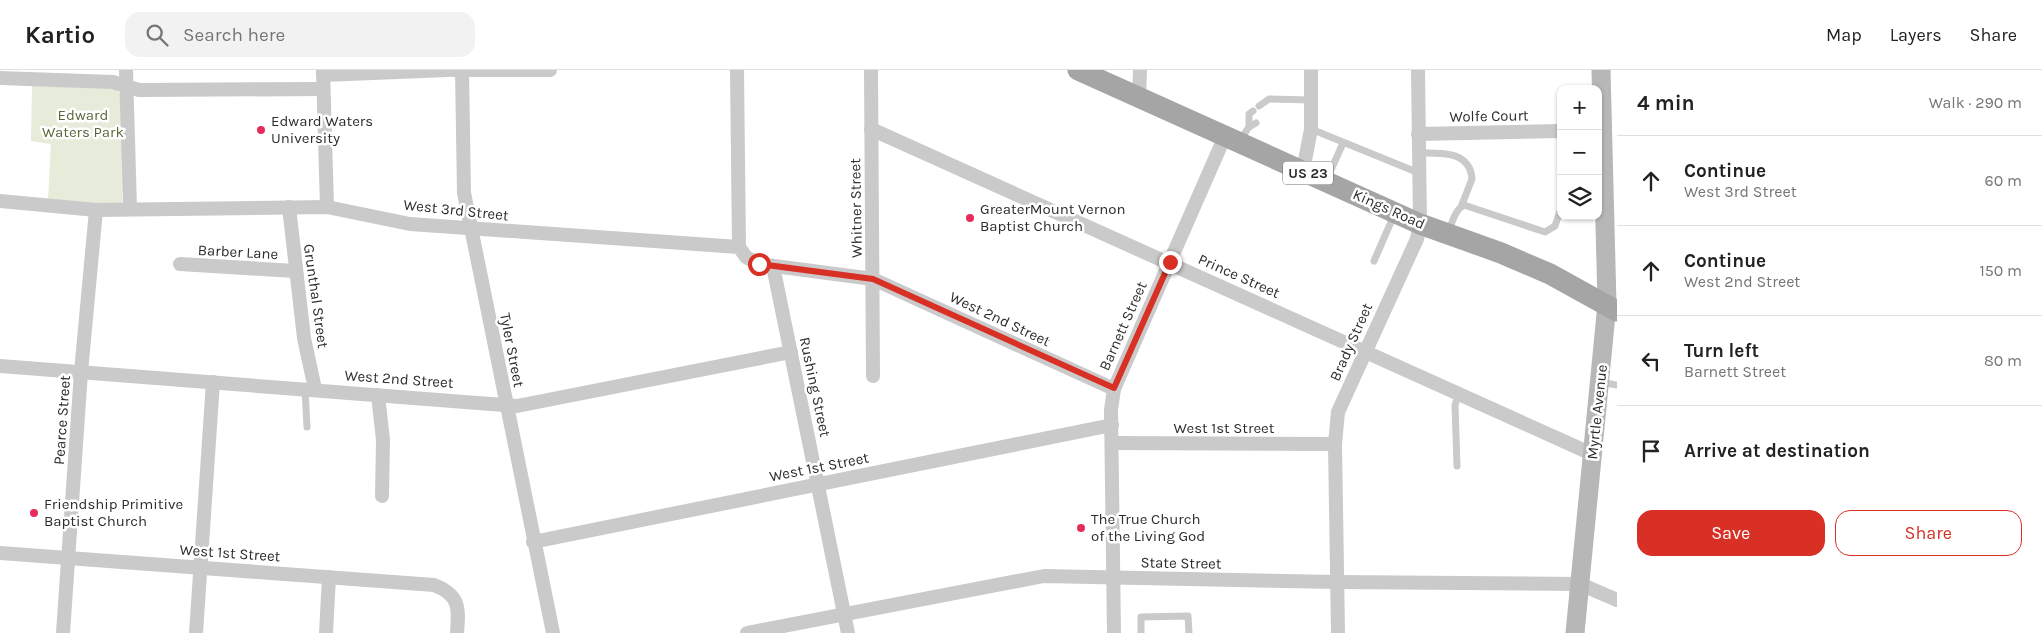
<!DOCTYPE html>
<html lang="en">
<head>
<meta charset="utf-8">
<style>
	:root { --surface:#fff; --page:#f2f2f2; --text:#222; --muted:#767676; --line:#e0e0e0; --accent:#d93025 }
	body { margin:0; font-family:Karla,sans-serif; background:var(--page); color:var(--text) }
	.controls { position:absolute; right:15px; top:15px; display:grid; overflow:hidden; border-radius:10px; box-shadow:0 1px 4px #0004 }
	.controls button { width:45px; height:45px; display:grid; place-items:center; padding:0; border:0; border-bottom:1px solid var(--line); background:var(--surface); color:var(--text); font:25px sans-serif }
	.stop { position:absolute; width:15px; height:15px; margin:-11px; border:4px solid #d93025; border-radius:50%; background:#fff }
	.stop.end { background:#d93025; border-color:#fff; box-shadow:0 1px 5px #0008 }
	.list { margin:0; padding:0; list-style:none }
	h2 { display:flex; justify-content:space-between; align-items:center; height:65px; margin:0; padding:0 20px; font-size:21px }
	h2 small { font-size:16px; font-weight:400; color:var(--muted) }
	.list li { display:grid; grid-template-columns:32px 1fr auto; gap:15px; align-items:center; box-sizing:border-box; height:90px; padding:0 20px; border-top:1px solid var(--line) }
	.list b { display:block; font-size:19px; white-space:nowrap }
	.list p { margin:0; font-size:16px; white-space:nowrap; color:var(--muted) }
	.list em { font-size:16px; font-style:normal; color:var(--muted) }
	.actions { display:flex; gap:10px; padding:15px 20px }
	.actions a { flex:1; padding:11px 0; border:1px solid var(--accent); border-radius:15px; text-align:center; font-size:18px; color:var(--accent) }
	.actions .main { background:var(--accent); color:#fff }
	.icon { flex:none; width:28px; height:28px; fill:none; stroke:currentColor; stroke-width:2; stroke-linecap:round; stroke-linejoin:round }
	.map { position:relative; flex:none; width:1617px; height:563px; overflow:hidden }
	header { display:flex; align-items:center; gap:30px; box-sizing:border-box; height:70px; padding:0 25px; background:var(--surface); border-bottom:1px solid var(--line) }
	header strong { font-size:24px }
	nav { display:flex; gap:28px; margin-inline-start:auto; font-size:18px }
	.search { width:350px; height:45px; background:var(--page); display:flex; align-items:center; gap:12px; box-sizing:border-box; padding:0 18px; border-radius:15px; color:var(--muted); font-size:19px }
	main { display:flex }
	aside { flex:1; background:var(--surface) }
	.map>svg:first-child { display:block }
</style>
</head>
<body>
<header>
<strong>Kartio</strong>
<div class="search"><svg class="icon" aria-label="search" viewBox="0 0 24 24"><circle cx="10" cy="10" r="6"/><path d="M15 15l6 6"/></svg>Search here</div>
<nav><a>Map</a><a>Layers</a><a>Share</a></nav>
</header>
<main>
<div class="map">
<svg width="1617" height="563" viewBox="0 0 1617 563">
	<rect width="100%" height="100%" fill="#fff"/>
	<path fill="#e6ebda" d="M32,16L116,18L121,25L122,137L48,130L51,74L31,71Z"/>
	<g fill="none" stroke-linecap="round" stroke-linejoin="round">
		<g stroke="#cacaca" stroke-width="7">
			<path d="M1259,36L1269,29L1311,30"/>
			<path d="M1249,57V44L1253,41"/>
			<path d="M1311,59L1419,103"/>
			<path d="M1240,70L1249,57L1256,53"/>
			<path d="M1419,83C1439,83 1470,80 1472,109L1461,137"/>
			<path d="M1327,109L1343,73"/>
			<path d="M1449,161C1452,152 1455,140 1464,135L1545,162L1555,156L1561,138"/>
			<path d="M1374,191L1394,145"/>
			<path d="M1600,312L1617,315"/>
			<path d="M305,319L307,357"/>
			<path d="M1457,396L1455,335L1459,323"/>
			<path d="M1141,563V547L1188,546L1189,563"/>
		</g>
		<g stroke="#cacaca" stroke-width="14">
			<path d="M126,0L130,138"/>
			<path d="M323,0L327,137"/>
			<path d="M453,0H550"/>
			<path d="M462,0L464,123L553,563"/>
			<path d="M737,0L739,177"/>
			<path d="M871,0L873,306"/>
			<path d="M323,5L448,0"/>
			<path d="M0,8L113,12L139,20L323,19"/>
			<path d="M1139,28L1140,0"/>
			<path d="M871,59L1592,384"/>
			<path d="M1418,64L1561,61"/>
			<path d="M1303,101L1311,59V0"/>
			<path d="M0,131L96,140L327,137L410,154L739,177L746,187L759,194L873,209L1114,319"/>
			<path d="M289,137L304,268L315,319"/>
			<path d="M180,194L295,201"/>
			<path d="M773,196L848,563"/>
			<path d="M0,296L517,336L791,282"/>
			<path d="M378,325L383,370L382,426"/>
			<path d="M1113,373L1335,374"/>
			<path d="M533,472L1112,355"/>
			<path d="M0,483L434,515C460,525 459,538 457,563"/>
			<path d="M63,563L81,302L96,140"/>
			<path d="M196,563L213,312"/>
			<path d="M326,563L329,507"/>
			<path d="M747,563L1044,506L1336,512L1580,514L1617,530"/>
			<path d="M1114,563L1111,340L1114,319L1225,66"/>
			<path d="M1338,563L1335,374L1338,342L1417,169L1420,154L1418,0"/>
		</g>
		<path stroke="#b7b7b7" stroke-width="19" d="M1575,563L1607,234L1601,0"/>
		<path stroke="#a5a5a5" stroke-width="21" d="M1078,0L1420,154L1501,183L1550,204L1617,241"/>
	</g>
	<g fill="none" stroke-linecap="round" stroke-linejoin="round">
		<path stroke="#d93025" stroke-width="6" d="M759,194L873,209L1114,318L1170,192"/>
	</g>
	<g fill="#e72c5c" stroke="#fff" stroke-width="2">
		<circle cx="261" cy="60" r="5"/>
		<circle cx="970" cy="148" r="5"/>
		<circle cx="34" cy="443" r="5"/>
		<circle cx="1081" cy="458" r="5"/>
	</g>
	<g text-anchor="middle" dominant-baseline="central" stroke-width="5" stroke-linejoin="round" paint-order="stroke">
		<rect fill="#fff" stroke="#6c6c6c" stroke-width="1" x="1283" y="91.5" width="50" height="23" rx="4"/>
		<g font-size="14" font-weight="bold" fill="#2d2d2d">
			<text x="1308" y="103">US 23</text>
		</g>
		<g font-size="15" fill="#59693a" stroke="#fff">
			<text x="83" y="45">Edward<tspan x="83" dy="17">Waters Park</tspan></text>
		</g>
		<g font-size="15" fill="#2d2d2d" stroke="#fff">
			<text transform="translate(1489 46) rotate(-1)">Wolfe Court</text>
			<text transform="translate(856 138) rotate(-91)">Whitner Street</text>
			<text transform="translate(1389 139) rotate(24)">Kings Road</text>
			<text transform="translate(456 140) rotate(6)">West 3rd Street</text>
			<text transform="translate(238 182) rotate(3)">Barber Lane</text>
			<text transform="translate(1239 206) rotate(24)">Prince Street</text>
			<text transform="translate(316 226) rotate(82)">Grunthal Street</text>
			<text transform="translate(1000 249) rotate(25)">West 2nd Street</text>
			<text transform="translate(1123 256) rotate(-66)">Barnett Street</text>
			<text transform="translate(1351 272) rotate(-66)">Brady Street</text>
			<text transform="translate(512 280) rotate(79)">Tyler Street</text>
			<text transform="translate(399 309) rotate(4)">West 2nd Street</text>
			<text transform="translate(815 317) rotate(78)">Rushing Street</text>
			<text transform="translate(1597 342) rotate(-84)">Myrtle Avenue</text>
			<text transform="translate(62 350) rotate(-86)">Pearce Street</text>
			<text x="1224" y="358">West 1st Street</text>
			<text transform="translate(819 397) rotate(-11)">West 1st Street</text>
			<text transform="translate(230 483) rotate(4)">West 1st Street</text>
			<text transform="translate(1181 493) rotate(1)">State Street</text>
		</g>
		<g font-size="15" fill="#2d2d2d" stroke="#fff" text-anchor="start">
			<text x="271" y="51">Edward Waters<tspan x="271" dy="17">University</tspan></text>
			<text x="980" y="139">GreaterMount Vernon<tspan x="980" dy="17">Baptist Church</tspan></text>
			<text x="44" y="434">Friendship Primitive<tspan x="44" dy="17">Baptist Church</tspan></text>
			<text x="1091" y="449">The True Church<tspan x="1091" dy="17">of the Living God</tspan></text>
		</g>
	</g>
</svg>
<div class="controls">
<button>+</button>
<button>−</button>
<button><svg class="icon" aria-label="layers" viewBox="0 0 24 24"><path d="M12 4l9 5-9 5-9-5zM3 14l9 5 9-5"/></svg></button>
</div>
<div class="stop" style="left:759px;top:194px"></div>
<div class="stop end" style="left:1170px;top:192px"></div>
</div>
<aside>
<h2>4 min<small>Walk · 290 m</small></h2>
<ul class="list">
<li><svg class="icon" aria-label="ahead" viewBox="0 0 24 24"><path d="M12 20V5M6 11l6-6 6 6"/></svg><div><b>Continue</b><p>West 3rd Street</p></div><em>60 m</em></li>
<li><svg class="icon" aria-label="ahead" viewBox="0 0 24 24"><path d="M12 20V5M6 11l6-6 6 6"/></svg><div><b>Continue</b><p>West 2nd Street</p></div><em>150 m</em></li>
<li><svg class="icon" aria-label="left" viewBox="0 0 24 24"><path d="M17 20v-9H6M10 6l-5 5 5 5"/></svg><div><b>Turn left</b><p>Barnett Street</p></div><em>80 m</em></li>
<li><svg class="icon" aria-label="arrive" viewBox="0 0 24 24"><path d="M6 21V4h12l-3 4 3 4H6"/></svg><div><b>Arrive at destination</b></div></li>
</ul>
<div class="actions"><a class="main">Save</a><a>Share</a></div>
</aside>
</main>
</body>
</html>
